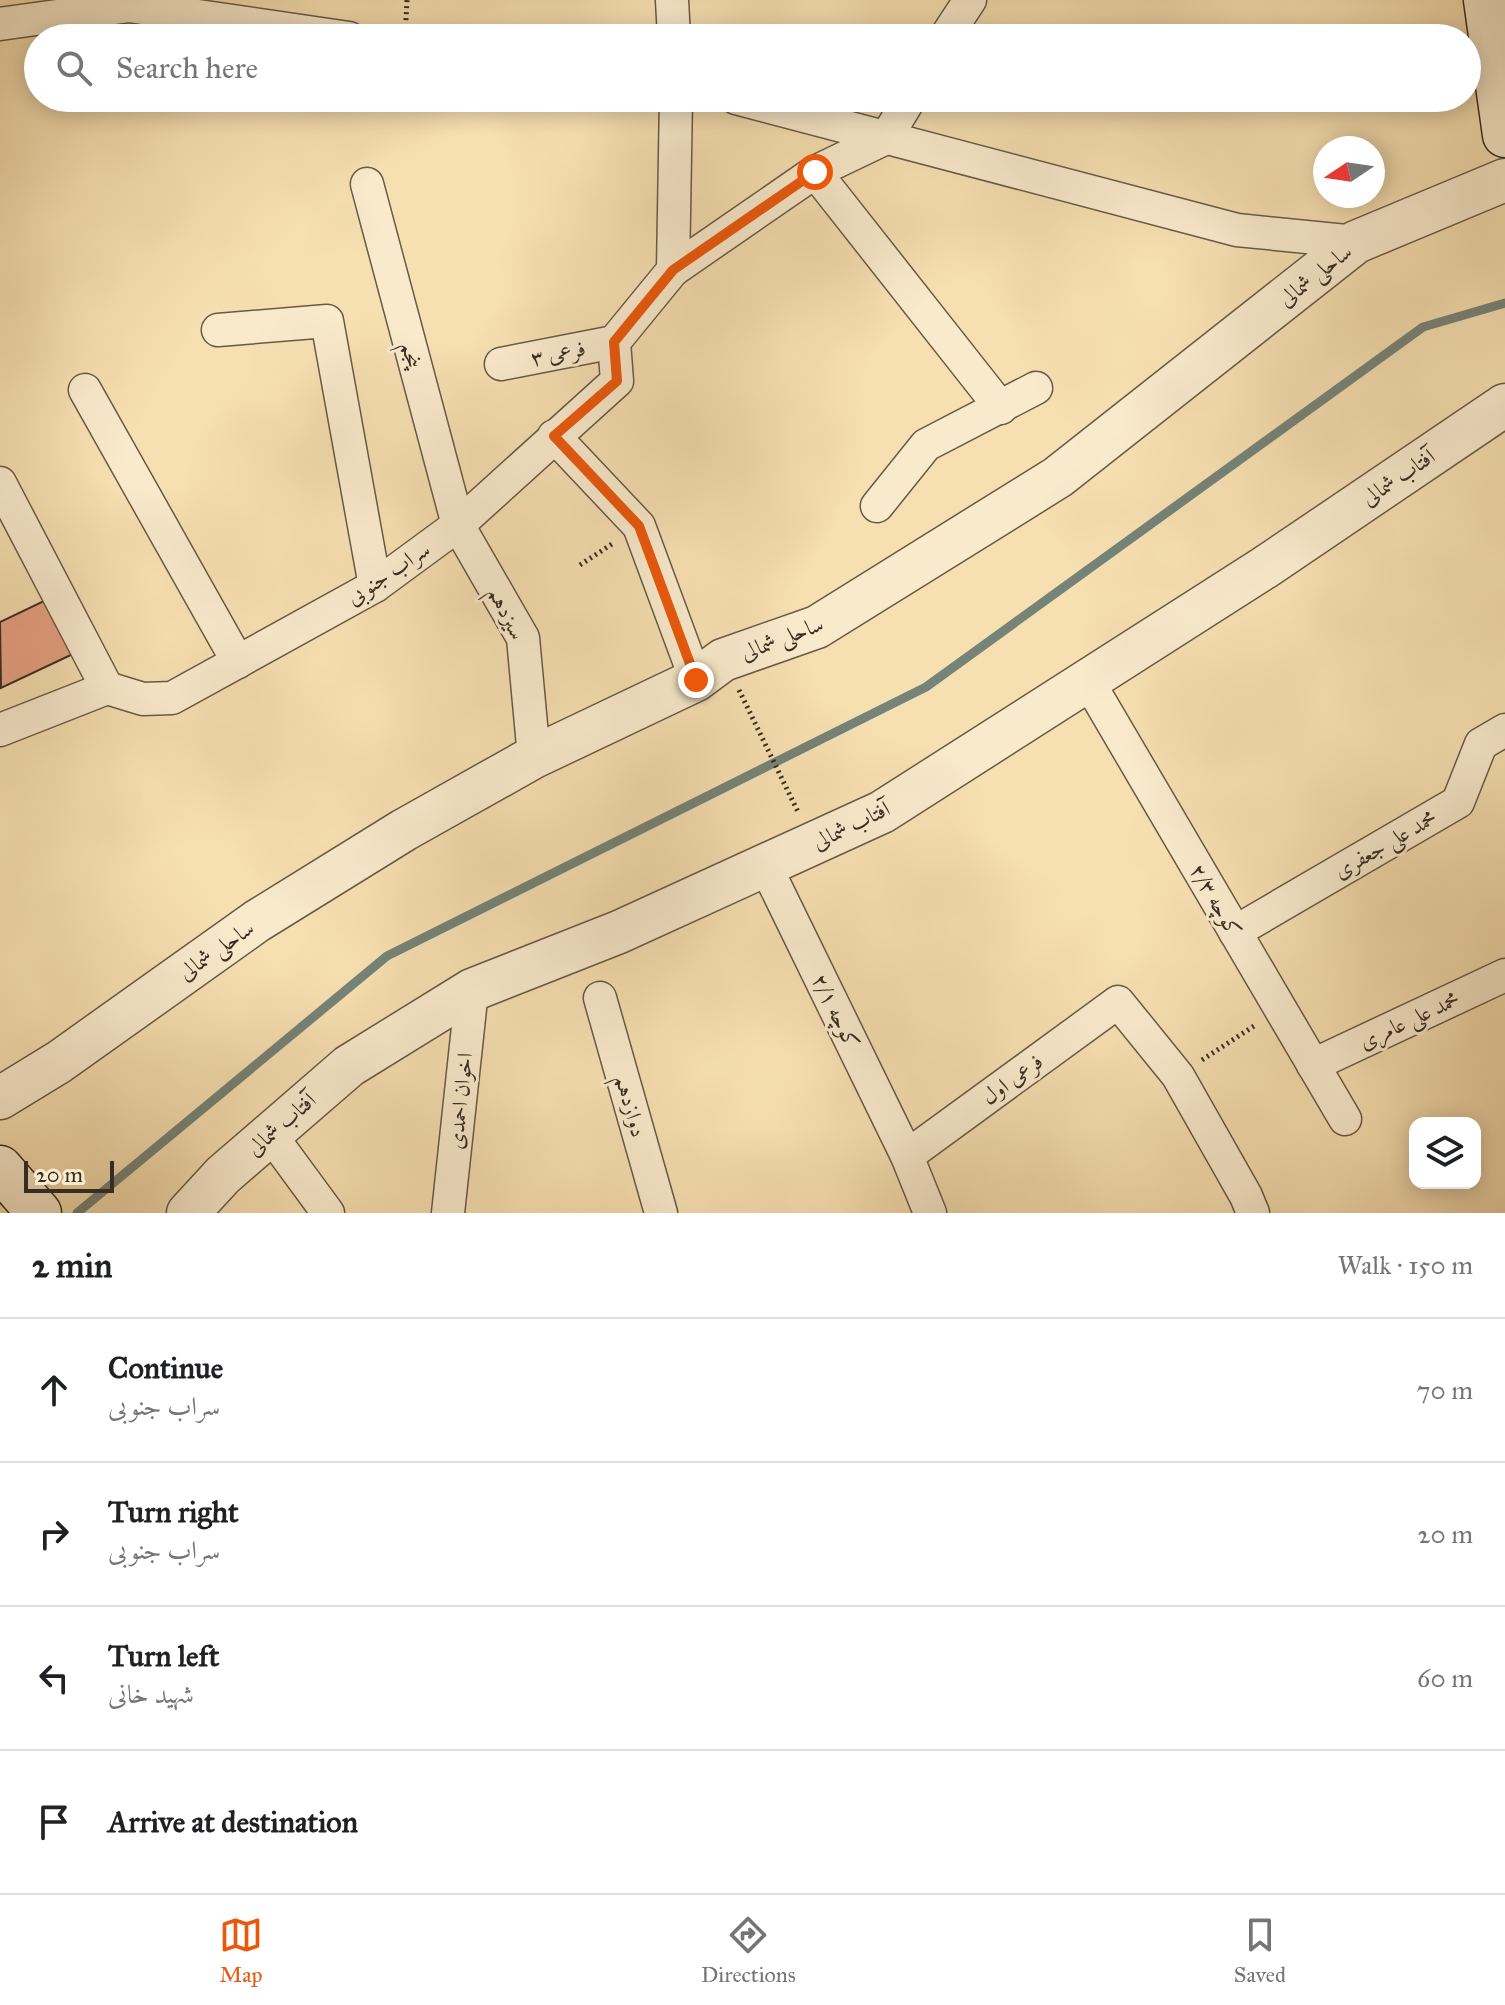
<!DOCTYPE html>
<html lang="en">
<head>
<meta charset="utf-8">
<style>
	:root { --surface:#fff; --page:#f2f2f2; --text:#202124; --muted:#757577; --line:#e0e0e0; --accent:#ea580c }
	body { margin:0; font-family:"IM FELL Great Primer",Amiri,serif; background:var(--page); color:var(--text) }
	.controls { position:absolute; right:24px; bottom:24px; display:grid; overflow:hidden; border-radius:16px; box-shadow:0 4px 20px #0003 }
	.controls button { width:72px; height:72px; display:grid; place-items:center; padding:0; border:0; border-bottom:2px solid var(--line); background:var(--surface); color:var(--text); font:40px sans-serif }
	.compass { position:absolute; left:1313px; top:136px; width:72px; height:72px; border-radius:50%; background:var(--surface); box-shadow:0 4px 20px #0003; rotate:257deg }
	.scale { position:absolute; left:24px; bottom:20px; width:90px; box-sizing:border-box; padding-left:8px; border:4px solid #372d22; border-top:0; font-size:22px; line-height:28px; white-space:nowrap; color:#372d22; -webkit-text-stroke:6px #f9eacc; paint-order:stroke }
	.stop { position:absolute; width:24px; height:24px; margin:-18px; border:6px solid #ea580c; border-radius:50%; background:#fff }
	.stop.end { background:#ea580c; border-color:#fff; box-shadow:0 2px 8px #0008 }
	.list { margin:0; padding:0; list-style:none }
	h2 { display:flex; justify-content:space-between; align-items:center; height:104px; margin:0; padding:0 32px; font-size:34px }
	h2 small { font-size:26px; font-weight:400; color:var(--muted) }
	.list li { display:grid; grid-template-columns:52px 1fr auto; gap:24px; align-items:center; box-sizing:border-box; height:144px; padding:0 32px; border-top:2px solid var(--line) }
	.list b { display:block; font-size:30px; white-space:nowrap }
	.list p { margin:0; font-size:26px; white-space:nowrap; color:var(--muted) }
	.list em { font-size:26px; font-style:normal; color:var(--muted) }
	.icon { flex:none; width:44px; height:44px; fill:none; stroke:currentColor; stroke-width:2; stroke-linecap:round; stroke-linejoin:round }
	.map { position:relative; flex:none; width:1505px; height:1213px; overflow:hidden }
	.search { position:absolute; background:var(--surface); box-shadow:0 4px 20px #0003; left:24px; right:24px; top:24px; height:88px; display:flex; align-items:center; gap:20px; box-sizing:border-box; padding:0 28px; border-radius:44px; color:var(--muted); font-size:30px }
	.sheet { height:680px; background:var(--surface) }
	nav { display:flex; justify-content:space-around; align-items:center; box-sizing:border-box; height:112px; border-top:2px solid var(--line); background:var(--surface); font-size:22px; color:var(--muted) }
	nav a { display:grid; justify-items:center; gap:4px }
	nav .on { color:var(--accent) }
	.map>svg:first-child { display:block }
</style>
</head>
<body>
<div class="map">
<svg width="1505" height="1213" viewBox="0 0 1505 1213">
	<rect width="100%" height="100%" fill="#f6dfb1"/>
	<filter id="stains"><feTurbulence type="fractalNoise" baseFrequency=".0025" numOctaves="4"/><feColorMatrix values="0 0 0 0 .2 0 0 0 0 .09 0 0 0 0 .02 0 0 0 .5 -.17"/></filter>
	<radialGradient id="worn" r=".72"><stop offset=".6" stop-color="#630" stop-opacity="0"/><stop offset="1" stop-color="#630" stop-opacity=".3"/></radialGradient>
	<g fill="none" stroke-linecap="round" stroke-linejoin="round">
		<path stroke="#758378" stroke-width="9" d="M77,1213L387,956L926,687L1423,327L1505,303"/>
	</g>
	<path fill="#e7a083" stroke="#372d22" stroke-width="2" d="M48,599L73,654L1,688L0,622Z"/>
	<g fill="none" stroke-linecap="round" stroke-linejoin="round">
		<g stroke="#675a46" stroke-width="35">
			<g id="minor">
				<path d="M672,0L674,38"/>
				<path d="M0,24L129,6L349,38"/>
				<path d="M945,38L970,0"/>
				<path d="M736,98L1237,230L1356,242"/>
				<path d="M815,172L1001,408"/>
				<path d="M367,184L458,525L523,638L534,757"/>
				<path d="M673,270L815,172L886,138L910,98"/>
				<path d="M218,330L327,321L375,586"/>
				<path d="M501,364L614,342"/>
				<path d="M85,390L238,662"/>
				<path d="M554,436L639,526L696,680"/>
				<path d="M0,483L107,688"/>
				<path d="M877,506L926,445L1036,388"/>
				<path d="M1088,681L1345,1119"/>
				<path d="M0,730L107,688L143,699L172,698L375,586L458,525L617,381L614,342L673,270L676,98"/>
				<path d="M765,865L907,1156L930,1213"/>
				<path d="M1235,932L1458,802L1481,744L1505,730"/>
				<path d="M600,998L661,1213"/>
				<path d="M1313,1065L1505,975"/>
				<path d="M270,1134L328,1213"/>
				<path d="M907,1156L1118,1002L1178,1076L1246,1196L1253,1213"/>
				<path d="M448,1213L472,990"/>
			</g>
		</g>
		<g stroke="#675a46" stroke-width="45">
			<g id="tertiary">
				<path d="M0,1098L59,1062L257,921L404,830L534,757L696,680L723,660L817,627L1058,477L1356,242L1505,180"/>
				<path d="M188,1213L223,1175L349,1066L472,990L619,932L882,812L1264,568L1505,405"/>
			</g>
		</g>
		<g stroke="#372d22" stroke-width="47">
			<g id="secondary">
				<path d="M1486,0L1505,135"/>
				<path d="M0,1168L39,1213"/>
			</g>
		</g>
		<g stroke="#372d22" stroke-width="5" stroke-dasharray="2 4" stroke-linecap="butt">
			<path d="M405,38L407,0"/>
			<path d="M580,565L615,542"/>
			<path d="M739,690L799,814"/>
			<path d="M1202,1060L1257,1024"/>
		</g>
		<use href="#minor" stroke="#f9eacc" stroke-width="32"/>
		<use href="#tertiary" stroke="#f9eacc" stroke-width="42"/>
		<use href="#secondary" stroke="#f9eacc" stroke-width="44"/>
	</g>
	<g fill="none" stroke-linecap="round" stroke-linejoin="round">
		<path stroke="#ea580c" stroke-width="10" d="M696,680L639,526L554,436L617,381L614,342L673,270L815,172"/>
	</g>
	<g text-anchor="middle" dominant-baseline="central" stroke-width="6" stroke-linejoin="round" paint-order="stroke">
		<g font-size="22" fill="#372d22" stroke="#f9eacc">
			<text transform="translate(1315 275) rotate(-38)">ساحلی شمالی</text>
			<text transform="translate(558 353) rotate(-11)">فرعی ۳</text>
			<text transform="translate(412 355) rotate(75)">پنجم</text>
			<text transform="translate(1398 477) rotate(-34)">آفتاب شمالی</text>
			<text transform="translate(388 573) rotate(-34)">سراب جنوبی</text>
			<text transform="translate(507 613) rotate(63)">سیزدهم</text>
			<text transform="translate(782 638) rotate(-21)">ساحلی شمالی</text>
			<text transform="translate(851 825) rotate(-26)">آفتاب شمالی</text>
			<text transform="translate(1385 844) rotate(-30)">محمد علی جعفری</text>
			<text transform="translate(1216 900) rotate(60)">کوچه ۲/۳</text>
			<text transform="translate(216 950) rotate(-35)">ساحلی شمالی</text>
			<text transform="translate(836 1011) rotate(64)">کوچه ۲/۱</text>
			<text transform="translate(1409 1020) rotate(-25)">محمد علی عامری</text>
			<text transform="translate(1012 1079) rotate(-36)">فرعی اول</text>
			<text transform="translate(460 1101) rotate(-84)">اخوان احمدی</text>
			<text transform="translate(631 1106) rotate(74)">دوازدهم</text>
			<text transform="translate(281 1124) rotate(-41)">آفتاب شمالی</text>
		</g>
	</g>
	<rect width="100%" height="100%" filter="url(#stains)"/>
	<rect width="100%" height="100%" fill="url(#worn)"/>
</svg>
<div class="controls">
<button><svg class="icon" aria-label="layers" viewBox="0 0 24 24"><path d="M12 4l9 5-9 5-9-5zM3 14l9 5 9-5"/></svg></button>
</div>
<svg class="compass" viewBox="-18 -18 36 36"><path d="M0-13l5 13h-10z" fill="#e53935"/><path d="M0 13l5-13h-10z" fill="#757577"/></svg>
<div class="scale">20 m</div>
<div class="stop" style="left:815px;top:172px"></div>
<div class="stop end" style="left:696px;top:680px"></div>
<div class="search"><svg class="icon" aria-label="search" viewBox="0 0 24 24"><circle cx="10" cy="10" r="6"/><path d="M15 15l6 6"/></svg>Search here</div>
</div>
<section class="sheet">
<h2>2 min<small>Walk · 150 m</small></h2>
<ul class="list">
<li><svg class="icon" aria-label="ahead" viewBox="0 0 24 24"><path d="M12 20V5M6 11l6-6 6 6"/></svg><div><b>Continue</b><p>سراب جنوبی</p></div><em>70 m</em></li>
<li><svg class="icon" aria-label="right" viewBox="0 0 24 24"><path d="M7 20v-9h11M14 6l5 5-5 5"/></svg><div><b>Turn right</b><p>سراب جنوبی</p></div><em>20 m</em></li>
<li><svg class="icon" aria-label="left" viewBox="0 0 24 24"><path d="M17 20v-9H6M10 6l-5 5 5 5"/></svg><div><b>Turn left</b><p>شهید خانی</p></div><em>60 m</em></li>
<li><svg class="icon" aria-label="arrive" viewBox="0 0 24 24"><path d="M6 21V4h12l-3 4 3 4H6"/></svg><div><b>Arrive at destination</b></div></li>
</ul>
</section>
<nav>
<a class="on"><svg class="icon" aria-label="map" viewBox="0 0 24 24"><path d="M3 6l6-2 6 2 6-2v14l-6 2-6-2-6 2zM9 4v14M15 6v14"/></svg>Map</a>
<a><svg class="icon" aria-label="directions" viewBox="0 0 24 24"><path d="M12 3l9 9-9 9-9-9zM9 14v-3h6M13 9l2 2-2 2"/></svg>Directions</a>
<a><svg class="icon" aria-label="saved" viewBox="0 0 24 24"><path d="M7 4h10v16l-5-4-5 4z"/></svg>Saved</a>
</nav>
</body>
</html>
